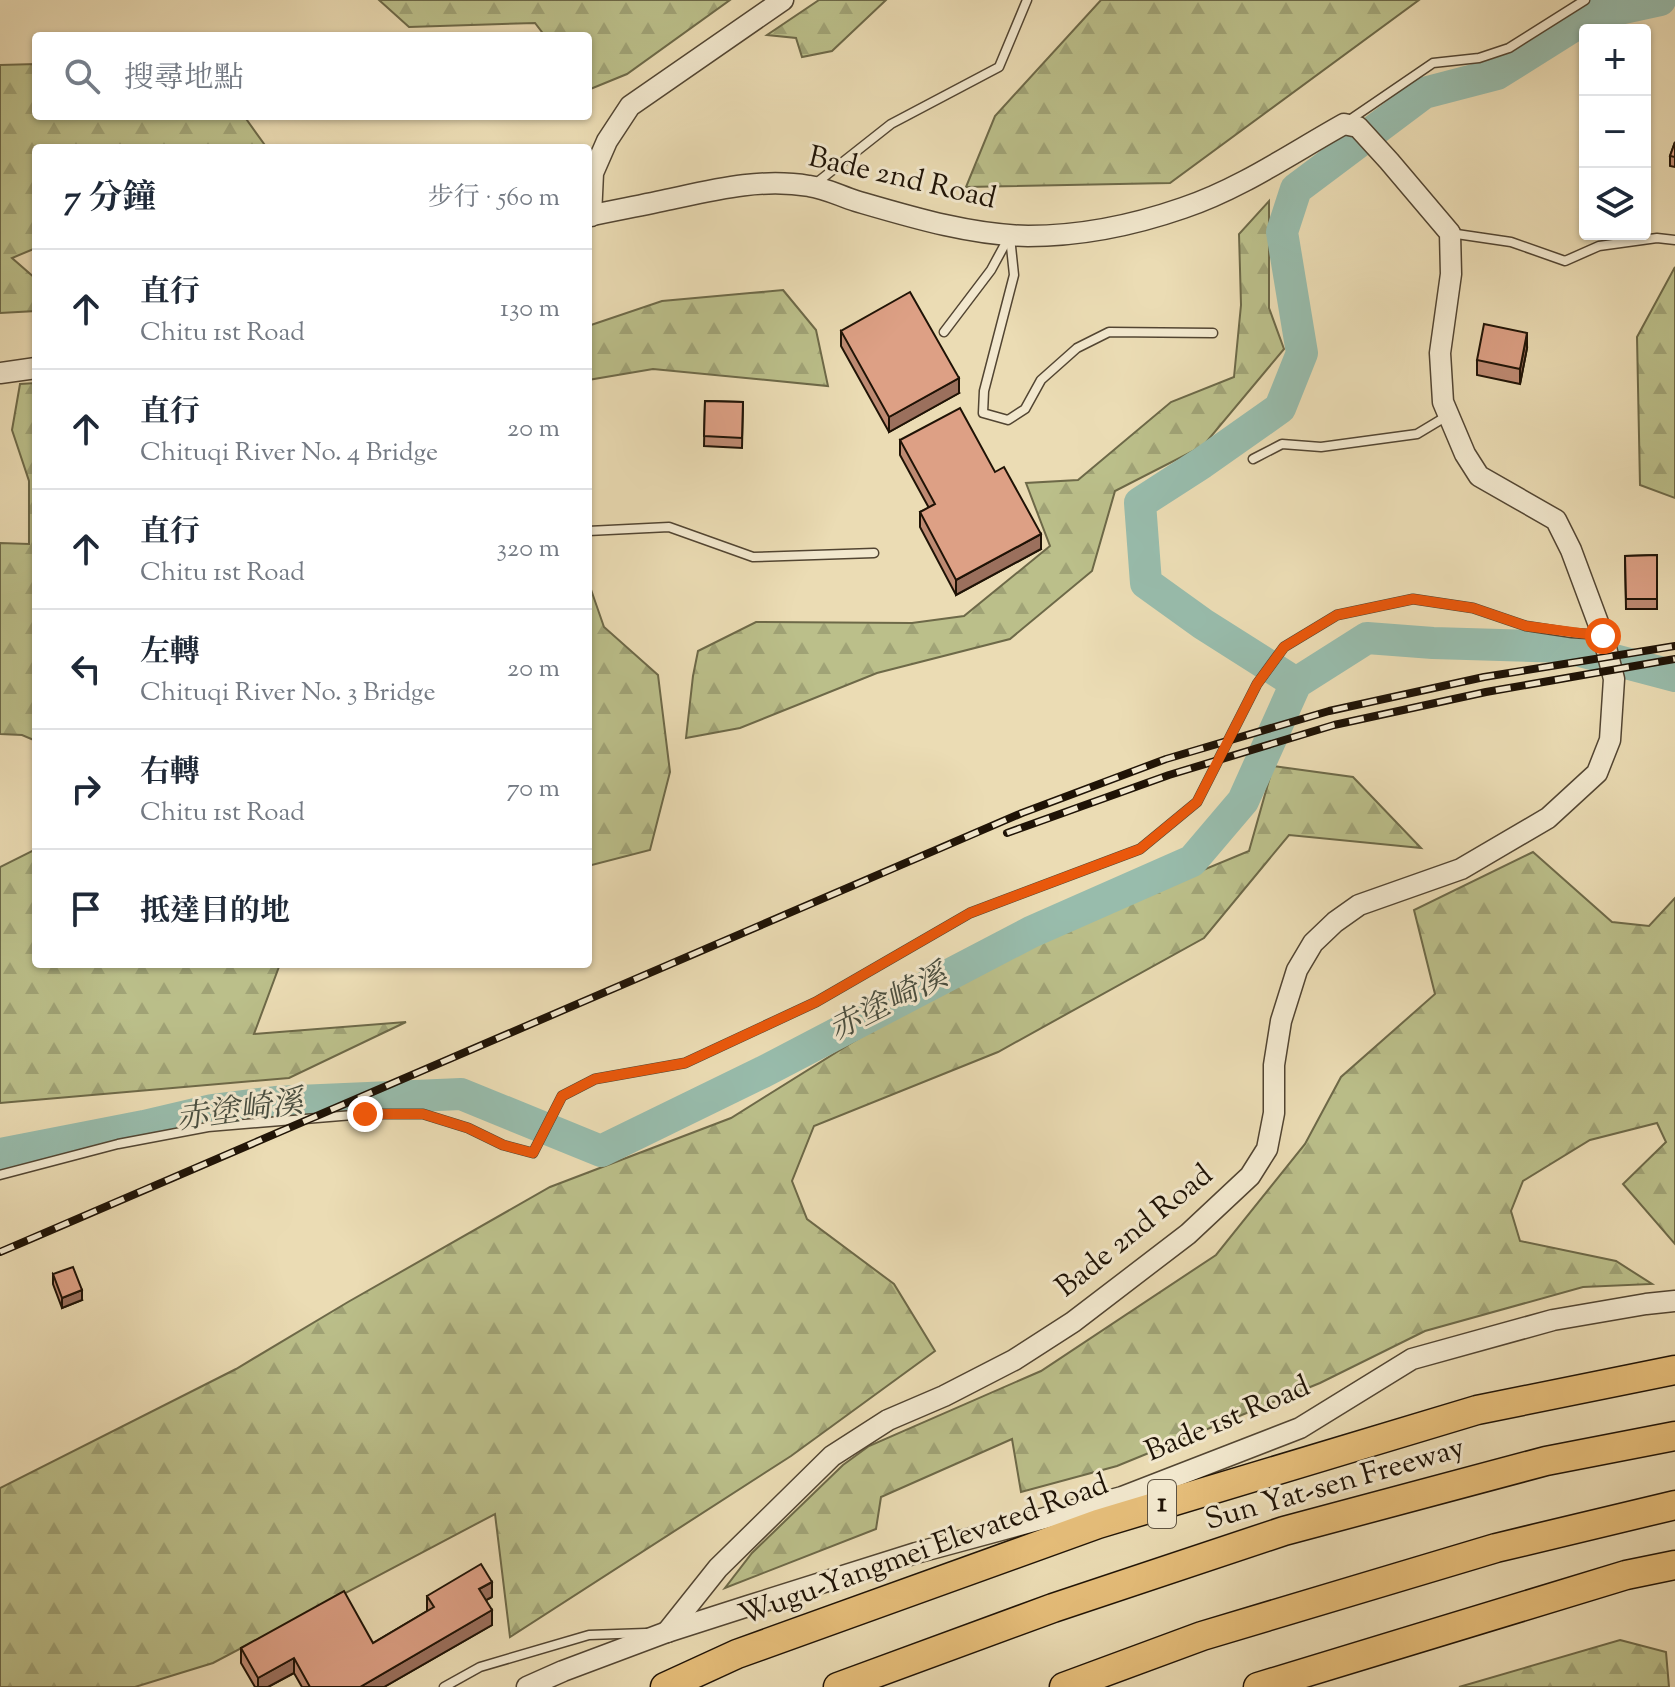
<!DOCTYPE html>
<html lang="zh-TW">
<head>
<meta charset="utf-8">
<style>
	:root { --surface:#fff; --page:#f6f6f7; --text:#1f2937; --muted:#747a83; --line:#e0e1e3 }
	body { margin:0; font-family:"Sorts Mill Goudy","Noto Serif TC",serif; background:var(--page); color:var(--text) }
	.controls { position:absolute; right:24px; top:24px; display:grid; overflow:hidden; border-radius:8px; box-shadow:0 2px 6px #0004 }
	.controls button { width:72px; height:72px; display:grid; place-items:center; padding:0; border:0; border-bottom:2px solid var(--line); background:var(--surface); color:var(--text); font:40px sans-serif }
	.stop { position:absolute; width:24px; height:24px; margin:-18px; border:6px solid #ea580c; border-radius:50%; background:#fff }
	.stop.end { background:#ea580c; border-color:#fff; box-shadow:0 2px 8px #0008 }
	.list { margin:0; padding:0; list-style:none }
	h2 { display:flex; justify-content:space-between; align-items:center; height:104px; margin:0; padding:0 32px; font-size:34px }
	h2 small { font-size:26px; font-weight:400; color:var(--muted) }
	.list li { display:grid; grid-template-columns:52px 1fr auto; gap:24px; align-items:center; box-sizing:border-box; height:120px; padding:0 32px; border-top:2px solid var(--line) }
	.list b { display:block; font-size:30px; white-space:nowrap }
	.list p { margin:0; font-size:26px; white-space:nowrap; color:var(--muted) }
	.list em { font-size:26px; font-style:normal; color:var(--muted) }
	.icon { flex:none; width:44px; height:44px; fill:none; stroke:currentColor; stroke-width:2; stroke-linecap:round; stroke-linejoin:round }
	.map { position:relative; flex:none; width:1675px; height:1687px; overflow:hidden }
	.search { position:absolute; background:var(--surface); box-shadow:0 2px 6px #0004; left:32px; top:32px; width:560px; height:88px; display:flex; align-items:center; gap:20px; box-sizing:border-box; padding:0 28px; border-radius:8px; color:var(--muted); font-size:30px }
	.panel { position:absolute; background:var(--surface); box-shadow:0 2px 6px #0004; left:32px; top:144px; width:560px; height:824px; border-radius:8px }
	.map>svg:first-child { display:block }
</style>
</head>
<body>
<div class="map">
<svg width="1675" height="1687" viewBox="0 0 1675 1687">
	<defs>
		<pattern id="forest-firs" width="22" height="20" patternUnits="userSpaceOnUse" patternTransform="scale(2)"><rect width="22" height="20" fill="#bbbf8a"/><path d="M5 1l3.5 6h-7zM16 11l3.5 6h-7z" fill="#a0a376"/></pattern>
	</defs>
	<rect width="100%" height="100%" fill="#ebdcb4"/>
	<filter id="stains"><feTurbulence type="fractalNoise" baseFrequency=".0025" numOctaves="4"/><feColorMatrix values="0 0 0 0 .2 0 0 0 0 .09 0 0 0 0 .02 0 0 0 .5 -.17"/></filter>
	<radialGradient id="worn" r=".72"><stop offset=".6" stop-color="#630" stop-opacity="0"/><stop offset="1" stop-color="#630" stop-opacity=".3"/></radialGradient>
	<g fill="url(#forest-firs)" stroke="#6d6948" stroke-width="2">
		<path d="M379,0H730L627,74L588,90V36H545L535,23L409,27Z"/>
		<path d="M819,0H886L832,51L802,57L796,38L767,35Z"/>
		<path d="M1101,0H1419L1170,183L966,187L995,116Z"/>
		<path d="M36,64V116H244L267,148H36V248L12,258L36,279V311L0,313V65Z"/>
		<path d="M1269,201V308L1284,349L1203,446L1115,491L1092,571L1010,639L877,673L740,728L686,738L693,676L698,651L756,622L912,623L964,616L1050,546L1026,483L1078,480L1171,402L1234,377L1241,305L1239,234Z"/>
		<path d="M1675,267V498L1640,485L1637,337Z"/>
		<path d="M783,290L816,330L828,386L653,369L588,380V326L662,301Z"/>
		<path d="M36,383V741L22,735L0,734V543L29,544V481L12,430L20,384Z"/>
		<path d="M588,581L604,627L658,675L670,772L650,850L588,866Z"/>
		<path d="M1273,766L1353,777L1421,848L1289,835L1204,938L998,1052L814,1126L792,1181L807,1219L894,1284L935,1351L791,1456L510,1637L495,1514L213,1663L135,1687H0V1488L236,1369L348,1302L550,1187L731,1118L981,962L1249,851Z"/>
		<path d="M36,849V964H280L254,1034L406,1022L289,1078L0,1103V867Z"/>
		<path d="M1533,852L1612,922L1649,926L1675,898V1244L1623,1184L1666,1142L1657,1123L1590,1140L1523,1181L1511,1211L1520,1241L1616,1261L1652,1284L1583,1287L1425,1331L1320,1383L1117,1466L1021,1492L1012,1439L881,1497L876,1529L725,1588L752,1553L843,1465L869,1446L1041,1371L1216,1255L1305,1144L1341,1077L1435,994L1414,910Z"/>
		<path d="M1620,1640L1666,1652L1669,1687H1459Z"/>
	</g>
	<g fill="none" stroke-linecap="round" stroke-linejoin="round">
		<g stroke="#98bcac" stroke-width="32">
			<path d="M1296,683L1203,624L1146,583L1140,503L1202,463L1280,408L1302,353L1282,232L1296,189L1424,93L1497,74L1591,15L1660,0"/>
			<path d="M0,1154L144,1126L212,1110L275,1102L461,1094L601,1151L763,1072L1031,932L1192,861L1243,801L1296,683L1367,638L1433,643L1565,647L1675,676"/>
		</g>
		<g stroke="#524532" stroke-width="11">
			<g id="service">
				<path d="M1348,121L1433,63L1479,58L1509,48L1585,0"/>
				<path d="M815,184L891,124L999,67L1027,0"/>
				<path d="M1450,233L1511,242L1565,261L1599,246L1657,238L1675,240"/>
				<path d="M1010,237L1014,275L984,391L983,413L1008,420L1025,409L1041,380L1077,348L1109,332L1213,333"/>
				<path d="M944,332L991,270L1010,235"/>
				<path d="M1253,459L1282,444L1321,447L1417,434L1447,416"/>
				<path d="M588,531L669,527L753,557L874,553"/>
				<path d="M0,1175L118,1144L208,1127L365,1114H423L468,1128L503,1145L533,1153L562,1096L595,1079L685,1063L816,1002L970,913L1140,849L1197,802L1257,684L1284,647L1337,615L1413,599L1473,608L1526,626L1572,633L1601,635"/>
				<path d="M444,1687L480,1667L589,1635L646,1633"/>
			</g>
		</g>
		<g stroke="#524532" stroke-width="23">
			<g id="tertiary">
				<path d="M588,216C616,210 644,205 671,199C717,189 762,178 809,186C825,188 840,196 856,201C911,217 970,235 1028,236C1080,236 1134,225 1183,208C1240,189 1292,153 1344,124L1358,127L1389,161L1450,233L1451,274L1440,353L1443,402L1465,454L1479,476L1556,520L1571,550L1603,636L1614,679L1610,740L1597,773L1548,818L1461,869L1359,905L1335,922L1313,943L1297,970L1281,1021L1274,1065V1113L1267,1149L1250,1176L1188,1234L1073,1322L1014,1360L944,1396L888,1420L832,1456L718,1568L667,1632"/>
				<path d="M591,216L593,173L607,141L630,106L783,0"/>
				<path d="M0,373L36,368"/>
				<path d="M527,1687L563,1671L667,1632L748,1606L916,1553L1122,1497L1300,1428L1412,1359L1553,1320L1646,1304L1675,1301"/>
			</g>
		</g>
		<g stroke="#1f1306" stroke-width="31">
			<g id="motorway">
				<path d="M665,1687L737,1654L1098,1524L1477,1410L1675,1370"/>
				<path d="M838,1687L1053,1608L1284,1531L1546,1461L1675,1436"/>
				<path d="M1064,1687L1202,1636L1496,1548L1675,1505"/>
				<path d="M1258,1687L1626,1575L1675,1565"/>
			</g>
		</g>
		<use href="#service" stroke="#f2e8ce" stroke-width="8"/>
		<use href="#tertiary" stroke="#f2e8ce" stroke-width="20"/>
		<use href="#motorway" stroke="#e6be7a" stroke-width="28"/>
		<g stroke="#1f1306" stroke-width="8">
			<g id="rail">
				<path d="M1007,833L1169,775L1334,725L1486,692L1675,659"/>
				<path d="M0,1252L1022,813L1166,759L1329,711L1484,677L1675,646"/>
			</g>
		</g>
		<use href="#rail" stroke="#f2e8ce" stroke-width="5" stroke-dasharray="15" stroke-linecap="butt"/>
	</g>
	<g fill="#be8a72" stroke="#1f1306" stroke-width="2">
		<path d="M1675,142V167L1670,166V156Z"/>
		<path d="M841,331L959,393L889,432L841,346Z"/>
		<path d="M1527,348L1520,384L1477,375V360Z"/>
		<path d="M705,401L743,402L742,448L704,446Z"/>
		<path d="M900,440L995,472L1041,549L956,595L920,527V512L929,508L900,455Z"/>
		<path d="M1657,555V609H1626L1625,556Z"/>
		<path d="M53,1274L82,1300L62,1308L53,1284Z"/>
		<path d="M427,1596L492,1597L486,1600L492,1625L384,1687H302L294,1673L268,1687H255L241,1663V1648L373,1643L427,1611Z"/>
	</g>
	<g fill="#9b705d" stroke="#1f1306" stroke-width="2">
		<path d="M1527,333V348L1520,384V369Z"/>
		<path d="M959,378V393L889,432V417Z"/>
		<path d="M1041,534V549L956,595V580Z"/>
		<path d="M82,1290V1300L62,1308V1298Z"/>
		<path d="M492,1582V1597L479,1604V1589Z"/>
		<path d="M492,1610V1625L384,1687H360Z"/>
		<path d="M294,1658V1673L268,1687H258V1678Z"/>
	</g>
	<g fill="#dda085" stroke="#1f1306" stroke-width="2">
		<path d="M1675,142V157L1670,156Z"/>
		<path d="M910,292L959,378L889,417L841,331Z"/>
		<path d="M1484,324L1527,333L1520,369L1477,360Z"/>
		<path d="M705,401L743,402L742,438L704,436Z"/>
		<path d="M960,408L995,472L1004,467L1041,534L956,580L920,512L935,504L900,440Z"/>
		<path d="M1657,555V599H1626L1625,556Z"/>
		<path d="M73,1267L82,1290L62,1298L53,1274Z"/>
		<path d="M481,1564L492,1582L479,1589L492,1610L360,1687H310L294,1658L258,1678L241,1648L344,1591L373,1643L434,1607L427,1596Z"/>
	</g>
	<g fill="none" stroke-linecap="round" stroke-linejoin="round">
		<path stroke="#ea580c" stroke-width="10" d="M365,1114H423L468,1128L503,1145L533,1153L562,1096L595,1079L685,1063L816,1002L970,913L1140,849L1197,802L1257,684L1284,647L1337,615L1413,599L1473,608L1526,626L1603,636"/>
	</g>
	<g text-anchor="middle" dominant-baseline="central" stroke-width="6" stroke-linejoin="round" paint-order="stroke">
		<rect fill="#f2e8ce" stroke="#5e5342" stroke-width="2" x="1148" y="1480" width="28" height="48" rx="6"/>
		<g font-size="28" font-weight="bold" fill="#1f1306">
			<text x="1162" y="1504">1</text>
		</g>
		<g font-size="30" fill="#1f1306" stroke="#f2e8ce">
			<text transform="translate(902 179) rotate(13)">Bade 2nd Road</text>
			<text transform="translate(1135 1232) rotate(-39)">Bade 2nd Road</text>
			<text transform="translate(1228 1420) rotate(-23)">Bade 1st Road</text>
			<text transform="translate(1335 1485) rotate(-16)">Sun Yat-sen Freeway</text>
			<text transform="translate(924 1551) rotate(-20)">Wugu-Yangmei Elevated Road</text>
		</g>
		<g font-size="32" font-style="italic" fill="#494e40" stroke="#f2e8ce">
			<text transform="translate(889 1004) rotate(-27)">赤塗崎溪</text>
			<text transform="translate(240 1112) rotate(-8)">赤塗崎溪</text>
		</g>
	</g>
	<rect width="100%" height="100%" filter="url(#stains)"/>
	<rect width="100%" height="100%" fill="url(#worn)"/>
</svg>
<div class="controls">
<button>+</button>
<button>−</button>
<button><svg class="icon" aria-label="layers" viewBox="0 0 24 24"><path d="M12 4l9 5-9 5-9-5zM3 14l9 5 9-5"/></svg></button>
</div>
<div class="stop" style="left:1603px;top:636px"></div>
<div class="stop end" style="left:365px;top:1114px"></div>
<div class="search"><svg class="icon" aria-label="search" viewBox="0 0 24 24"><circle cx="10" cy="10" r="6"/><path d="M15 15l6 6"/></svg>搜尋地點</div>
<section class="panel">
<h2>7 分鐘<small>步行 · 560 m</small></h2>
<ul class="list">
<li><svg class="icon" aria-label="ahead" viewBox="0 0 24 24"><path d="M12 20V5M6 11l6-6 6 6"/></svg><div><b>直行</b><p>Chitu 1st Road</p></div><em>130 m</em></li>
<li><svg class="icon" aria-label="ahead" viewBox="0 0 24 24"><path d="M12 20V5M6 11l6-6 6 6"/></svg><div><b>直行</b><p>Chituqi River No. 4 Bridge</p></div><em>20 m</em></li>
<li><svg class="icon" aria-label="ahead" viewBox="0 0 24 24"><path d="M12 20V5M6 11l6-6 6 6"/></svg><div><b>直行</b><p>Chitu 1st Road</p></div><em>320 m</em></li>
<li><svg class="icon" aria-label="left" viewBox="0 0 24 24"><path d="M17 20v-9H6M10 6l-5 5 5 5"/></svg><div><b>左轉</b><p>Chituqi River No. 3 Bridge</p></div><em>20 m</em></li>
<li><svg class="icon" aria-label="right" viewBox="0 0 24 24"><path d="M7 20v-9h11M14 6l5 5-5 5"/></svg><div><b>右轉</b><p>Chitu 1st Road</p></div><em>70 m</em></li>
<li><svg class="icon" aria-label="arrive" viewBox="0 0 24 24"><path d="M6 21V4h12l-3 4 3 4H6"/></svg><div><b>抵達目的地</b></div></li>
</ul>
</section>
</div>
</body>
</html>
